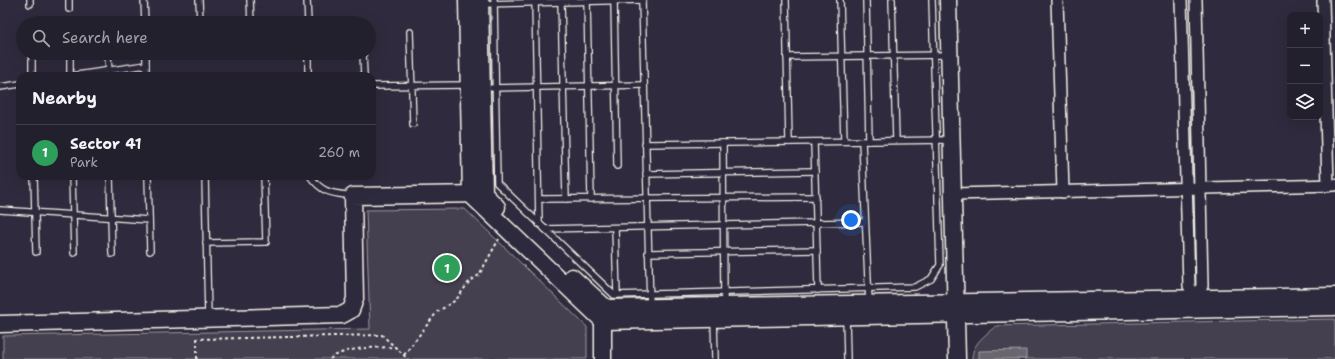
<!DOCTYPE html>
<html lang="en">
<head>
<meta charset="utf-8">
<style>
	:root { --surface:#23202e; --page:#2b2836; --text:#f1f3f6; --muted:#a3a3aa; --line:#403e4a; --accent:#0b8043 }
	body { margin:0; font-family:"Shantell Sans",sans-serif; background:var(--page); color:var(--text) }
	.controls { position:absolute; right:12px; top:12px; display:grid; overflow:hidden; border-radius:8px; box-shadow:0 4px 16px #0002 }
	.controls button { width:36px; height:36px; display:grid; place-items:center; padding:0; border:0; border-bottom:1px solid var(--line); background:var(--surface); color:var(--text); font:20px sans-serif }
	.you { position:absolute; left:851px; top:220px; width:14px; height:14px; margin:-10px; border:3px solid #fff; border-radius:50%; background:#1a73e8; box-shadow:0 0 0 6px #1a73e833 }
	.badge { display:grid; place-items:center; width:26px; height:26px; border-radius:50%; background:var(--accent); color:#fff; font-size:13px; font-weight:700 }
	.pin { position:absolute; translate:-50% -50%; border:2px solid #fff; box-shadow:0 1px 4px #0006 }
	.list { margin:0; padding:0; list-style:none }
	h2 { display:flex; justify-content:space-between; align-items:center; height:52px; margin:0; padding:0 16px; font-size:17px }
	h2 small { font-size:13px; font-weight:400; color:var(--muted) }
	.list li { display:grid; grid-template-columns:26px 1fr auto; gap:12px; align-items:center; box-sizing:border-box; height:56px; padding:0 16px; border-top:1px solid var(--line) }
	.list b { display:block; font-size:15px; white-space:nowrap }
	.list p { margin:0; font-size:13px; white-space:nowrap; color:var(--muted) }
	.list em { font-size:13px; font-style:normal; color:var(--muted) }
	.icon { flex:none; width:22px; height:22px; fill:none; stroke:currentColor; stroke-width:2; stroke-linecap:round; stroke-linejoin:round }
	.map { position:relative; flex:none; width:1335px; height:359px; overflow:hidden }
	.search { position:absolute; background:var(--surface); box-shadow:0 4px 16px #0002; left:16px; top:16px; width:360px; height:44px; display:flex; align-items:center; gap:10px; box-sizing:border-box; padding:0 14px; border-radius:22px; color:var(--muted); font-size:15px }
	.panel { position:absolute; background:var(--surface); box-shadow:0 4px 16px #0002; left:16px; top:72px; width:360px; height:108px; border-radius:12px }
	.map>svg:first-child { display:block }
</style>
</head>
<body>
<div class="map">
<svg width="1335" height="359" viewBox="0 0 1335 359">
	<rect width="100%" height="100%" fill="#2f2a3d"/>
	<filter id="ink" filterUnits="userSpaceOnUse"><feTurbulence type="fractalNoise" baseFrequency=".025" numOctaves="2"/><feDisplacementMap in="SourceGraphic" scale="8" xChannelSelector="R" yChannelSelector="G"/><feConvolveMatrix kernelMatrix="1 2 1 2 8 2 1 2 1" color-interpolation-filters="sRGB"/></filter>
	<g filter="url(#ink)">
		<g fill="#454050" stroke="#9c989c">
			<path d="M465,209L587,327V359H3V336L370,329L366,210Z"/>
			<path d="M1335,319V359H972C972,344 985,335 996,326Z"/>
		</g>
		<path fill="#6a6670" stroke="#a19ea0" d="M1026,350V359H979V351Z"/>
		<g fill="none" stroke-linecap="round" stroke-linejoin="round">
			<g stroke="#f4f1e8" stroke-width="8">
				<g id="lane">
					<path d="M30,0V4"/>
					<path d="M69,0V9"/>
					<path d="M144,0L145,23"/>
					<path d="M199,0L200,23"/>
					<path d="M250,0L251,23"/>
					<path d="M307,0L308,23"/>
					<path d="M494,0L497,183L614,295L915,287L931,279L940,265L932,0"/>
					<path d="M535,0L539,224"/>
					<path d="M642,0L650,307"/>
					<path d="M786,0L789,142"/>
					<path d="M840,0L844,141"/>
					<path d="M866,0L869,141"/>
					<path d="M892,0L896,140"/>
					<path d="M587,1L591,199"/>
					<path d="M614,1L617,166"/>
					<path d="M561,2L566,199"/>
					<path d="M482,4L643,0"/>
					<path d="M410,32L413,124"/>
					<path d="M32,53V76"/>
					<path d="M70,53V76"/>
					<path d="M108,53L109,76"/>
					<path d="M146,53V76"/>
					<path d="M308,53V76"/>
					<path d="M363,53L364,76"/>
					<path d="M787,57L949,55"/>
					<path d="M70,76L146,65"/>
					<path d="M372,86L468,85"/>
					<path d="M0,87L20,84"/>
					<path d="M492,88L644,85"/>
					<path d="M862,141L869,303"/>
					<path d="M814,142L818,290"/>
					<path d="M723,143L724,304"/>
					<path d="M645,144L951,140"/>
					<path d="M646,174L815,171"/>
					<path d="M34,176L36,252"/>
					<path d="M72,176L74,253"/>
					<path d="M110,176L112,254"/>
					<path d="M148,176L150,251"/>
					<path d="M205,176L208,318"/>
					<path d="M310,176C323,194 332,193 353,196"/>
					<path d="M539,199L816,197"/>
					<path d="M0,210L149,220"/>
					<path d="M615,228L617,295"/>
					<path d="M545,229L865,222"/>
					<path d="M206,243L266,242L264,176"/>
					<path d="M648,253L817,250"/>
					<path d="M846,317L847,359"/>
					<path d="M714,319L715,359"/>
				</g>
			</g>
			<g stroke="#f4f1e8" stroke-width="14">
				<g id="street">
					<path d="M1057,0L1063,192"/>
					<path d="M1181,0L1189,286L1196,298"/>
					<path d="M1196,0L1202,286L1196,298"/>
					<path d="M1323,0L1328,186"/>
					<path d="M953,194L1335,185"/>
				</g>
			</g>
			<g stroke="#f4f1e8" stroke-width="19">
				<g id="secondary">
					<path d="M467,0L471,195L603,321L1335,307"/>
					<path d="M480,0L484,194L497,207"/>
					<path d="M948,0L957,359"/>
					<path d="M572,277L606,308L1335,296"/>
					<path d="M0,324L342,315L351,310L355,299L353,196L482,194"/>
					<path d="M603,359V321L605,311"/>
				</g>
			</g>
			<g stroke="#f4f1e8" stroke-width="2" stroke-dasharray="3 3" stroke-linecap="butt">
				<path d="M404,355L437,312L456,300L469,282L479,275L499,239"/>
				<path d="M197,359V339L382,335L408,359"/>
				<path d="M330,359C347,346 375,348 395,347"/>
			</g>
			<use href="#lane" stroke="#2f2a3d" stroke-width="5.5"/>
			<use href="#street" stroke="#2f2a3d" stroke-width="11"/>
			<use href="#secondary" stroke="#2f2a3d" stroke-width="16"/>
		</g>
	</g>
</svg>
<div class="controls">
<button>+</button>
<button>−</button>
<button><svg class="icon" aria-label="layers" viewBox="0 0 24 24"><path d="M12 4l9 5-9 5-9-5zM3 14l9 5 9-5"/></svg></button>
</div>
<div class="you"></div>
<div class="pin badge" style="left:447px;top:268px;background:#2e9e5b">1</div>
<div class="search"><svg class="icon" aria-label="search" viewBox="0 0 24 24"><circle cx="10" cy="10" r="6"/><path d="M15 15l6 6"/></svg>Search here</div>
<section class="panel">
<h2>Nearby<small></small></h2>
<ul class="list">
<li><span class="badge" style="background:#2e9e5b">1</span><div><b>Sector 41</b><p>Park</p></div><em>260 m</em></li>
</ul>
</section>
</div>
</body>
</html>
